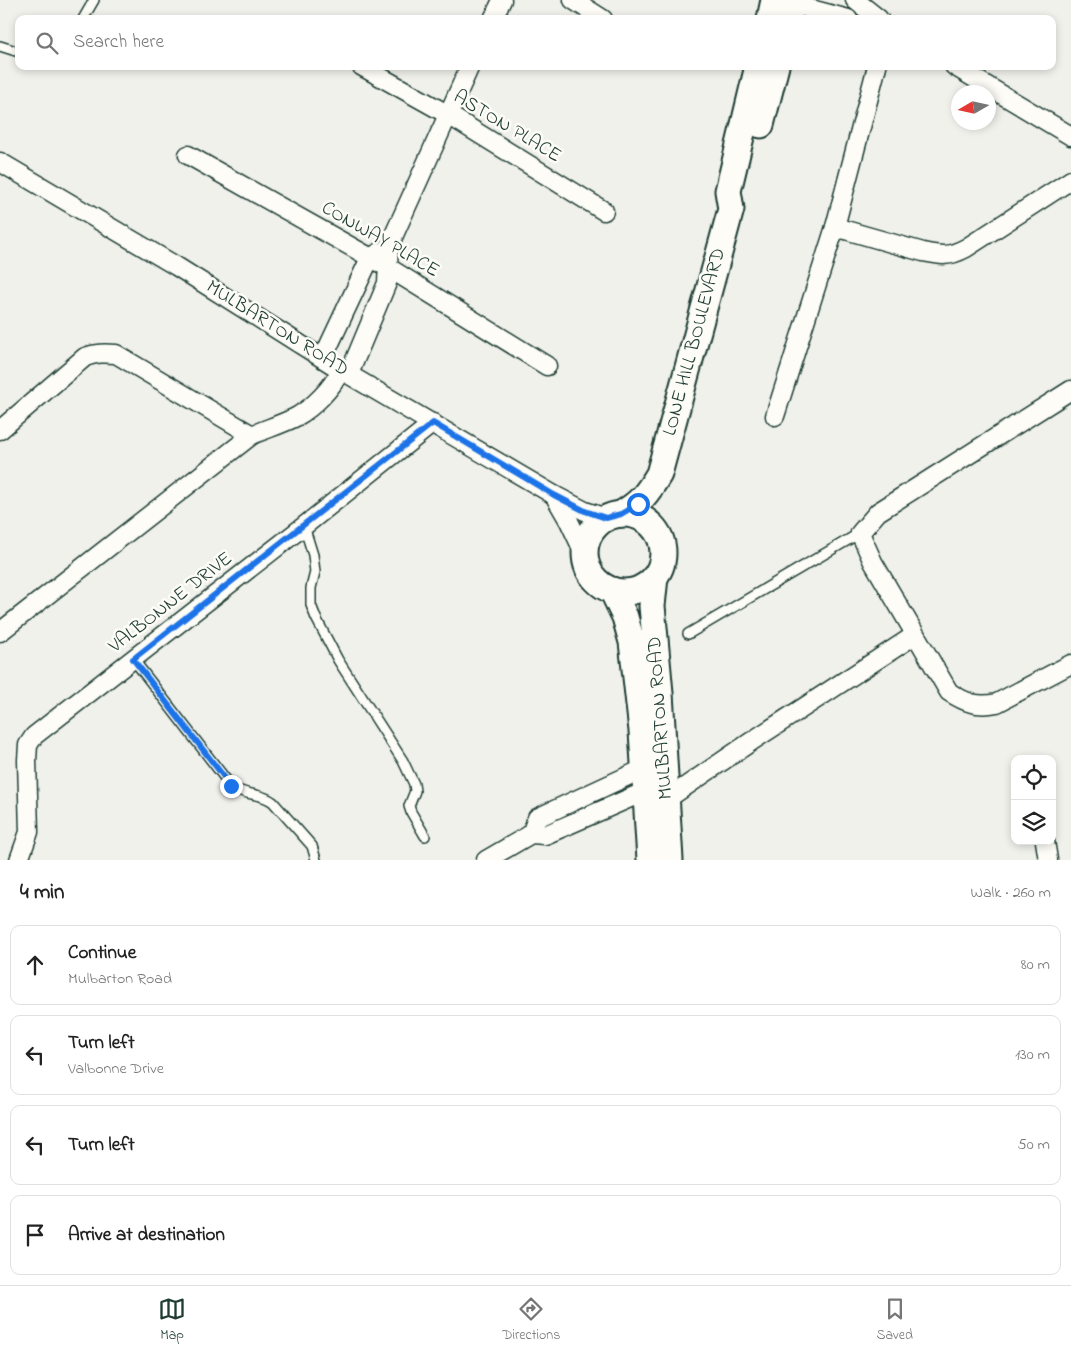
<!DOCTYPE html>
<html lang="en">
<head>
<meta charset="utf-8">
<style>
	:root { --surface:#fff; --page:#f2f2f2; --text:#222; --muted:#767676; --line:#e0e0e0; --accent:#1f3d34 }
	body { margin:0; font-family:"Indie Flower",sans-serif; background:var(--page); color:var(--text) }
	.controls { position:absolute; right:15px; bottom:15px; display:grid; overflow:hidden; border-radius:10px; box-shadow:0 2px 8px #0003 }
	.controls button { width:45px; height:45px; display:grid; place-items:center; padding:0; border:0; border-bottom:1px solid var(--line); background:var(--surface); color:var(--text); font:25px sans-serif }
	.compass { position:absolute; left:951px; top:85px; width:45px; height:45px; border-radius:50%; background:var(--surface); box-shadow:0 2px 8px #0003; rotate:261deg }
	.stop { position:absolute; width:15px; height:15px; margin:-11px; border:4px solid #1a73e8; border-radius:50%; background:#fff }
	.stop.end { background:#1a73e8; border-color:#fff; box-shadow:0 1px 5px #0008 }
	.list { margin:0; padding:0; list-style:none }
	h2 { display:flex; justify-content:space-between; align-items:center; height:65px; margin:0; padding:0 20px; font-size:21px }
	h2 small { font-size:16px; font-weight:400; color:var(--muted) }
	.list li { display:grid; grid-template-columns:32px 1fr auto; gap:15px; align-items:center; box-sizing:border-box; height:80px; margin:0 10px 10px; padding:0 10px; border:1px solid var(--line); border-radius:10px }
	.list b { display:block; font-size:19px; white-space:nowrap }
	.list p { margin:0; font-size:16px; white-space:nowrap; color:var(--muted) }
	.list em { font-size:16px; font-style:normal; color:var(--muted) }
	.icon { flex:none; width:28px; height:28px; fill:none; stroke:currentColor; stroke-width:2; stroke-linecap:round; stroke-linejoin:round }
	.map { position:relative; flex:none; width:1071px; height:860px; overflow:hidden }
	.search { position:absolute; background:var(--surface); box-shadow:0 2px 8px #0003; left:15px; right:15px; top:15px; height:55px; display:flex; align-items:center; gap:12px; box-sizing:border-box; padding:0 18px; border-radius:10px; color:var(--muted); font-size:19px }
	.sheet { height:425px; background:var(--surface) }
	nav { display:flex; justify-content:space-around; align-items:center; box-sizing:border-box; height:70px; border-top:1px solid var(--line); background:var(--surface); font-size:14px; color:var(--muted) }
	nav a { display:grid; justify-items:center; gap:2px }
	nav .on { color:var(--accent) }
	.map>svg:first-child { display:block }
</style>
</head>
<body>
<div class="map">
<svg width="1071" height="860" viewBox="0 0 1071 860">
	<rect width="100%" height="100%" fill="#f0f1eb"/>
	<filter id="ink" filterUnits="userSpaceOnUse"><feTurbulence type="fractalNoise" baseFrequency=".02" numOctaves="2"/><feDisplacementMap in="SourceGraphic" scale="10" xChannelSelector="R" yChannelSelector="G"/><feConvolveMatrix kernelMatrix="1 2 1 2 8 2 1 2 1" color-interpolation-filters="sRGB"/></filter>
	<g filter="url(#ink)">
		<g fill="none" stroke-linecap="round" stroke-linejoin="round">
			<g stroke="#1f3d34" stroke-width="12">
				<g id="lane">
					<path d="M83,19L94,0"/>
					<path d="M0,46L19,52"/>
					<path d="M304,526L313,555L315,572L311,588V605L316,618L338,660L403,761L414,784L415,791L409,806L411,812L425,836"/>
					<path d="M688,634L860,533"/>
					<path d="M133,659L231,786C246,797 260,792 273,802L312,846L316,860"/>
				</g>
			</g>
			<g stroke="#1f3d34" stroke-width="21">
				<g id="street">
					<path d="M573,0L603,19"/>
					<path d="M855,0L879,19"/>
					<path d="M781,1L848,19"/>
					<path d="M493,19L502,0"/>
					<path d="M361,66L447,114L604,211"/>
					<path d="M954,66L1071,136"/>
					<path d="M188,155L389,268L547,366"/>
					<path d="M0,162L176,266L341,370L554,495L585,511L606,518"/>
					<path d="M835,227L923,252C942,256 949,257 966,248L1071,180"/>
					<path d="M323,358L370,258L380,252"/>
					<path d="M349,374L387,283L389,246L470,66"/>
					<path d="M1071,390L878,512L860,533L873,562L949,692C966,703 977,707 997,703L1071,664"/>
					<path d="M775,416L835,227L877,66"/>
					<path d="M0,430L85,357C96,353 104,353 116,354L252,435"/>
					<path d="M554,495L569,521L585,555"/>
					<path d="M0,632L252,435C266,429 282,424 296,417C314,407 332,388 341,370"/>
					<path d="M657,800L667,799L752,741L915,635"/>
					<path d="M531,834L537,818L645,768"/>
					<path d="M1045,841L1048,860"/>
					<path d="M19,860L29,832L27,760L28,745L34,736L304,526L433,423"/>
					<path d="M486,860L531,834L545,835L646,791"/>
				</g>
			</g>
			<g stroke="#1f3d34" stroke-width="29">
				<g id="secondary">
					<path d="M770,19L774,0"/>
					<path d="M788,19L793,0"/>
					<path d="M761,125L776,66"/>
					<path d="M621,514C641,502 647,494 659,474L731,209L728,191L758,66"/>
					<circle cx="624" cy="553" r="39"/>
					<path d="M655,577L652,606L660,693L670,860"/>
					<path d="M612,590L625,617L632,642L642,731L650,860"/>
				</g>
			</g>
			<use href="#lane" stroke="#fdfcf7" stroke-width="9"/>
			<use href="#street" stroke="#fdfcf7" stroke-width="18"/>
			<use href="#secondary" stroke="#fdfcf7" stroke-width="25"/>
		</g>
	</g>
	<g fill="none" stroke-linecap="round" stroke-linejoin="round" filter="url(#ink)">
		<path stroke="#1a73e8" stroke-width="6" d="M231,786L133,659L433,423L554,495L585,511L606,518L621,514L638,504"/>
	</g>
	<g text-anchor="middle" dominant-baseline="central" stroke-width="5" stroke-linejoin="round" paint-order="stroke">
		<g font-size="20" fill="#1f3d34" stroke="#fdfcf7">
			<text transform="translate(507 127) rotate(31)">ASTON PLACE</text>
			<text transform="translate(380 240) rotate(30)">CONWAY PLACE</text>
			<text transform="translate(277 329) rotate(32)">MULBARTON ROAD</text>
			<text transform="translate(695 342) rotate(-75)">LONE HILL BOULEVARD</text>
			<text transform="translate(171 603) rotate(-38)">VALBONNE DRIVE</text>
			<text transform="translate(661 718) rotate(-94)">MULBARTON ROAD</text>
		</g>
	</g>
</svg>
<div class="controls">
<button><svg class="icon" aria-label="locate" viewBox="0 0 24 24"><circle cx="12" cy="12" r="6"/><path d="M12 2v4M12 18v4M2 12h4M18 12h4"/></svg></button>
<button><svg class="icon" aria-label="layers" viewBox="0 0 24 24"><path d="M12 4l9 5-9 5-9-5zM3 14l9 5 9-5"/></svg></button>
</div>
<svg class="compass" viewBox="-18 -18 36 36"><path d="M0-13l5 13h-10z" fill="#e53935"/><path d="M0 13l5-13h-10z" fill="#767676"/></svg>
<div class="stop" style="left:638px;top:504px"></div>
<div class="stop end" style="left:231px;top:786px"></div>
<div class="search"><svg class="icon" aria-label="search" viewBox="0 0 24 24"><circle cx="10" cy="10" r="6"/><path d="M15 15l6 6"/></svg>Search here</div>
</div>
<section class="sheet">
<h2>4 min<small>Walk · 260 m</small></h2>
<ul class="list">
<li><svg class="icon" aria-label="ahead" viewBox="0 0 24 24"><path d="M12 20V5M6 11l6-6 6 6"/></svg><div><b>Continue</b><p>Mulbarton Road</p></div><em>80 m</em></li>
<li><svg class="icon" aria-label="left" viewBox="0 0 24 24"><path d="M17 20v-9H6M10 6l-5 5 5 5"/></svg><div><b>Turn left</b><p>Valbonne Drive</p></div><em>130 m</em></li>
<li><svg class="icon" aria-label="left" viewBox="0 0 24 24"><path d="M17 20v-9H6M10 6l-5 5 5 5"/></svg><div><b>Turn left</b></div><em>50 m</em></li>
<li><svg class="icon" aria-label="arrive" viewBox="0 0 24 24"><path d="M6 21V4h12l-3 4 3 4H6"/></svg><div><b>Arrive at destination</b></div></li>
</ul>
</section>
<nav>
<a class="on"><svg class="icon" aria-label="map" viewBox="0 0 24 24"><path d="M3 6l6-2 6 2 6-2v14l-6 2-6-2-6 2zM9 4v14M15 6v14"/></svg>Map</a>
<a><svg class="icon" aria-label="directions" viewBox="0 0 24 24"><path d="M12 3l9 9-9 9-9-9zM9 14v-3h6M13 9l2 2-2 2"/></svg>Directions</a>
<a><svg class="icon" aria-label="saved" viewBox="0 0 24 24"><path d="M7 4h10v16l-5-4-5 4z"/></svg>Saved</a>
</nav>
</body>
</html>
